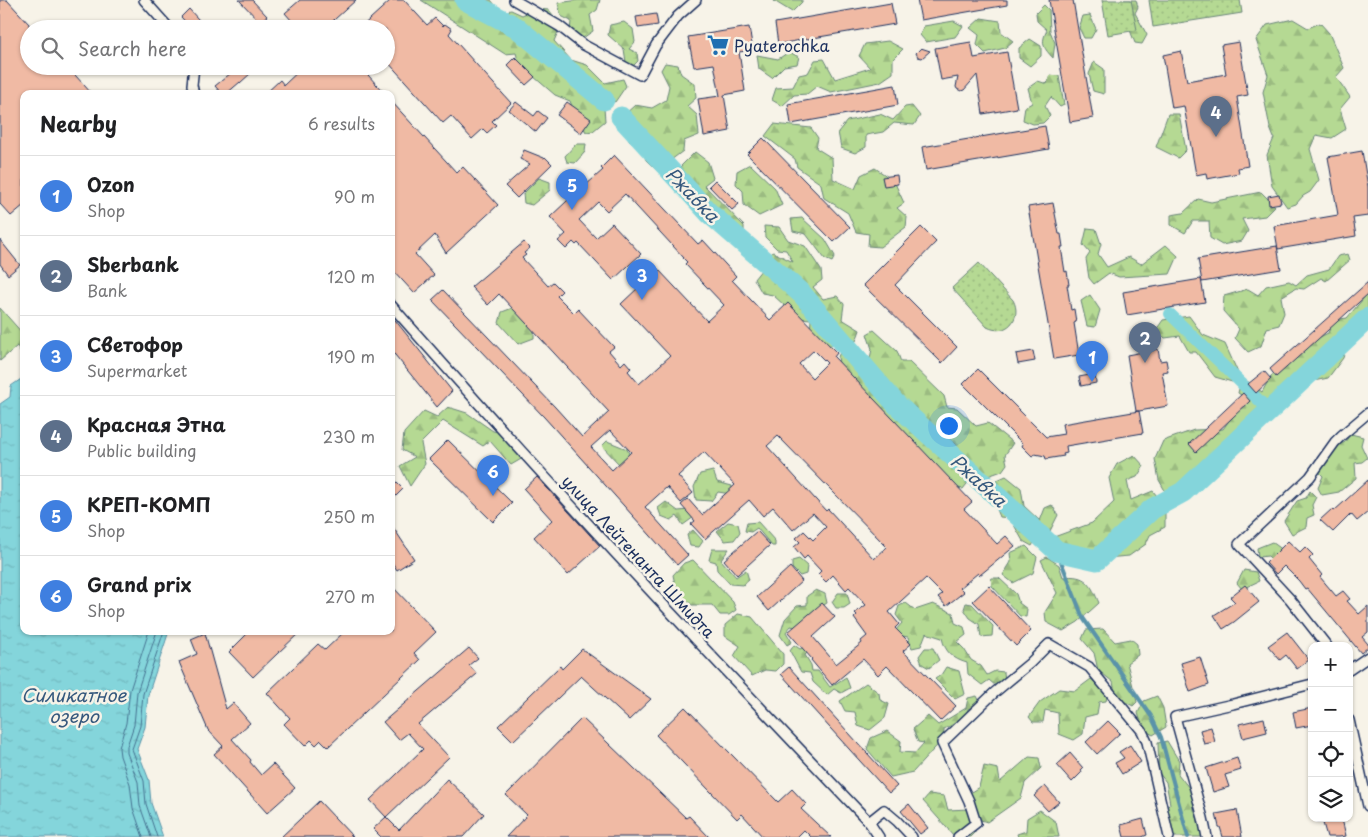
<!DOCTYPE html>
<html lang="en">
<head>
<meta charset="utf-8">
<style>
	:root { --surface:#fff; --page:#f2f2f2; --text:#202124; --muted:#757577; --line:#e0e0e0; --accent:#111827 }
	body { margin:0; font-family:"Playpen Sans",sans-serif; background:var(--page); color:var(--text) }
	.controls { position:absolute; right:15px; bottom:15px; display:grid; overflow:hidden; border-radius:10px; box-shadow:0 1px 4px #0004 }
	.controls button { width:45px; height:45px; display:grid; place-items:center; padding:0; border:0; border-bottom:1px solid var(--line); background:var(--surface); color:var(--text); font:25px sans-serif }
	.you { position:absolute; left:948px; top:425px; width:18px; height:18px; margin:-12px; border:4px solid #fff; border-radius:50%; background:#1a73e8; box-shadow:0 0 0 8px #1a73e833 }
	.badge { display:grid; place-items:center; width:32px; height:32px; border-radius:50%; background:var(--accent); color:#fff; font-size:16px; font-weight:700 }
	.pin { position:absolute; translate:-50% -41px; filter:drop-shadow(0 1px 2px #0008) }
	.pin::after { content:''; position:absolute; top:26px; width:18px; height:15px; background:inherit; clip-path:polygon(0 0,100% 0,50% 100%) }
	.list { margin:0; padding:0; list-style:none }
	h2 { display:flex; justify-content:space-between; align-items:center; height:65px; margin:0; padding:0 20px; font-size:21px }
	h2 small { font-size:16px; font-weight:400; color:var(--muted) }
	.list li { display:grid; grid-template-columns:32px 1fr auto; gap:15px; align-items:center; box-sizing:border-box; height:80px; padding:0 20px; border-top:1px solid var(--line) }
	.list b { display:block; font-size:19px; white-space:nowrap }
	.list p { margin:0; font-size:16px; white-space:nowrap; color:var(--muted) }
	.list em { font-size:16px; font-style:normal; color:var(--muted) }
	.icon { flex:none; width:28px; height:28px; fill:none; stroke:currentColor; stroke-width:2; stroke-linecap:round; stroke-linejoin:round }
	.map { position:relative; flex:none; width:1368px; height:837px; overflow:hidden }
	.search { position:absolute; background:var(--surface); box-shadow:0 1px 4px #0004; left:20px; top:20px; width:375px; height:55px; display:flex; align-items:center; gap:12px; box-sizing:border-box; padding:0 18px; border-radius:28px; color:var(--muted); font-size:19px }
	.panel { position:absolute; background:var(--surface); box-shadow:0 1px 4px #0004; left:20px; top:90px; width:375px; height:545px; border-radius:10px }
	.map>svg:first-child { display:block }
</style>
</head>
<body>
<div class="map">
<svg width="1368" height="837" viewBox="0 0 1368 837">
	<defs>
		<pattern id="forest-firs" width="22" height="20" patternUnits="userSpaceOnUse" patternTransform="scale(1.25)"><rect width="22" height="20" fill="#b5d993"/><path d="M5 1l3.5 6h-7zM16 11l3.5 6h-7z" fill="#9bbb81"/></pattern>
		<pattern id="park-dots" width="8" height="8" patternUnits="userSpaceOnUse" patternTransform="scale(1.25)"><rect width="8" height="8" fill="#b5d993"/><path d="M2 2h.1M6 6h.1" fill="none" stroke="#9bbb81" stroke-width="1.8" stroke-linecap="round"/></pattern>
		<pattern id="water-ripples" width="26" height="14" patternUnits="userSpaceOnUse" patternTransform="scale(1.25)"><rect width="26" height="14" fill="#84d5db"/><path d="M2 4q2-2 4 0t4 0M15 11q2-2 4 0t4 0" fill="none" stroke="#71b7be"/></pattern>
	</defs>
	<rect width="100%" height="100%" fill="#f7f3e8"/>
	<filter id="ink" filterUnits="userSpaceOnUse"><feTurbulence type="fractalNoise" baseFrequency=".02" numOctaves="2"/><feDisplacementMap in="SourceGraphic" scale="10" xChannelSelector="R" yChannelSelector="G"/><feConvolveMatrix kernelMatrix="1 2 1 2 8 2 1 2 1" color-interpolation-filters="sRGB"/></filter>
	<g filter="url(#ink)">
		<g fill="url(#forest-firs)" stroke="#688478">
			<path d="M421,0H491L501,12L511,10L522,15L536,9L549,10L561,25L554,41L571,60L587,65L605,83L623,79L626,86L615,102L599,93L594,98L604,108L605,121L593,131L586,132L573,109L570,101L555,95L519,64L516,53L505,54Z"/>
			<path d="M579,0H600L597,10L590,15L593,31L583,38L570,32L571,21L561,16L558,3Z"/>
			<path d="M774,0H802V2L792,12L774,1Z"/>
			<path d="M1123,0H1136L1138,7L1135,13L1147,35L1142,44L1135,43L1126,20Z"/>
			<path d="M1044,5L1049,10L1050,31L1055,43L1053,58C1044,48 1040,44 1047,30L1037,21L1036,13Z"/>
			<path d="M1090,15L1096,29L1091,38H1084L1079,28L1083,16Z"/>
			<path d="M981,18L1000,21L1001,32L1013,41L1005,48L985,53L977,45L979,35L970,28Z"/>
			<path d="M1293,19L1308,28L1320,23L1329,33L1344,68L1336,77L1350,97L1340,109L1346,129L1332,138L1316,135L1310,149L1319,180L1310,192L1303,196L1296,204L1287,207L1272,186L1267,155L1274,138L1270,128L1263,92L1268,75L1256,40L1267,25Z"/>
			<path d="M954,21L963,26L955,37L926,42L920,35L924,26Z"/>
			<path d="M624,22L633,29L635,42L629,49L637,53L638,61L633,66L626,62L624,49L608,35L610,25Z"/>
			<path d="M1030,39L1041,46V56L1030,66L1019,58V48Z"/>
			<path d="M888,41L903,49L893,59V73L880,82L831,92L817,86L807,94L794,95L782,106L772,100L776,88L793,87L799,75L808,73L815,60L824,59L835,79L870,68L859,56L865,44Z"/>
			<path d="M789,52L799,57L797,64L784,66L772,78L759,69L757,55L778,59Z"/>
			<path d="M1094,62L1104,69V94L1093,91L1089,74Z"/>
			<path d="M665,63L678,65L681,74L695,84L696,98L687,106L697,115L699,135L684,141L683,151L671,160L680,167L695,152L708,162L713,178L704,185L744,226V236L704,204L703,196L695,193L676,173L661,175L646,160L640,146L630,142L620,126L624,115L635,105L652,108L666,100L669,86L661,70Z"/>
			<path d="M1050,75L1059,76L1064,105L1060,107L1051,97L1045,106L1050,116L1043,123L1033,124L1023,120L1025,107L1032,103L1028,88L1038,81L1047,84Z"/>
			<path d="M912,106L920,116L914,125L894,123L883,132L866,135V147L855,153L841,148L838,132L847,121L880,114L893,120L905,107Z"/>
			<path d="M1168,114H1179L1186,150L1178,158L1156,147Z"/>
			<path d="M774,124L811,128L818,138L816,148L832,158L833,179L855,189L861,175L875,168L894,181L904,203L897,208L907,217L906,227L880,247L868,246L869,234L856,232L848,213L824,198L821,184L797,167L795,159L765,136Z"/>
			<path d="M576,144H586L585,152L575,163L567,162L565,156Z"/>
			<path d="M750,164L775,188L782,205L759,216L744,205L743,191L736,184L737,171Z"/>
			<path d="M539,178L550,182V190L532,205L524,203L523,194Z"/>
			<path d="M1261,192L1275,206L1265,216L1242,219L1248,231L1242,241L1222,245L1210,238L1209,221H1193L1185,233L1171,225V215L1183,213L1198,199L1211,202Z"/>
			<path d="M802,218L825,239L835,256L832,262L825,259L806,234L793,231L791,219Z"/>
			<path d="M764,226L779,227L788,240L805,246L821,270L822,280L813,287L823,299L837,296L844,304L842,319L860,330L856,341L843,338L834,345L820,346L810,334L811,319L798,318L773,295L762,293L754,279L762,269L764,257L773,252L793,262L786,250L777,249L765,237Z"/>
			<path d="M1087,228L1096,229L1101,244L1098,254L1107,267L1129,257L1141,264L1166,245L1178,256L1170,274L1119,277L1109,273L1094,284L1089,278L1086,259L1090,253L1083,245Z"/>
			<path d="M1348,254L1350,260L1326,281L1321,278L1304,289L1296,288L1281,297L1284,313L1279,325L1267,328L1261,346L1248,352L1235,338L1239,329L1223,311L1224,296L1248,289L1258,295L1266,286L1289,281L1296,285L1307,275L1329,269L1338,256Z"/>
			<path d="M1368,293V323L1366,325H1352L1343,358L1328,378L1285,387C1280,402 1268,414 1253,417L1243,433L1233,439L1225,459L1211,463L1190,491L1168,496L1159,480L1155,459L1163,441L1194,430L1223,429L1237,410L1246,406L1247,399L1238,393L1240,385L1247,381L1262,392L1271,376L1291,362L1304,345L1328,333L1334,320L1347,318Z"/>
			<path d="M1090,295L1100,310L1095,327L1087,326L1081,301Z"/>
			<path d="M515,307L534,326V338L518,344L499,323L502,312Z"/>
			<path d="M0,308L24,335V358L17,346L0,361Z"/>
			<path d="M1189,316L1203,335L1225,344L1239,375L1232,382L1215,377L1196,352H1189L1180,336L1165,338L1156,330L1163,320Z"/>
			<path d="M874,330L897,351L901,362H909L944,396L947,407L957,408L976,426L988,423L1013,443L1005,455L1007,464L1002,471L985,477L958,454L956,444L927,423L915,407H906L900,394L890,389L869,363L872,349L867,334Z"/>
			<path d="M842,347L858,355L888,401L911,421L916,427L969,478L970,480L963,489L948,486L865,398L862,386L841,377L838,357Z"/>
			<path d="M448,407L467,413L493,431L512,434L523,458L511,465L490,441L483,446L443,421L421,443L425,464L410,486L400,466L415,457L402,450L404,433L424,411L437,417Z"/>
			<path d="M1351,434L1363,437L1361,445L1367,458L1362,462L1355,463L1356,478L1339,492L1322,495L1318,488L1323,476L1315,468L1336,443H1344Z"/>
			<path d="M607,441L627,449L631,458L619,464L602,446Z"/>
			<path d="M1134,455L1144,466L1137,477L1127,481L1131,500L1153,491L1165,506V527L1150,535L1146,544L1129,556L1106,558L1093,566L1065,554L1055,556L1048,548L1054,537L1092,523L1114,502L1109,478L1117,464Z"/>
			<path d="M713,471L717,482L732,486L731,494L718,492L711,501L696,500L694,487L700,474Z"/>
			<path d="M1006,476L1021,488L1024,506L1040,521L1045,508L1052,505L1058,515L1048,535L1037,537L1032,546L1023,541L1010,518L1000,517L991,494L995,481Z"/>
			<path d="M1310,491L1316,497L1312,505L1314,515L1307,518L1306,527L1292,534L1284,521L1297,501L1306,498Z"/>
			<path d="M666,502L678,511L690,510L694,517L683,525L677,516L671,520L661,516L658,508Z"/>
			<path d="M728,522L738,524L740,532L734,540L725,541L717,531Z"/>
			<path d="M758,522L775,541V546H772L757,528L751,532L745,531L747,523Z"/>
			<path d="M693,530L703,541L699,547L690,546L687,535Z"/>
			<path d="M1272,542L1287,553L1277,565L1268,556L1258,557L1257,548Z"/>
			<path d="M1026,546L1037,557L1033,573L1013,583L1003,575L1011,562L1010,553Z"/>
			<path d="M712,549H729L721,560L736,577L746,570L749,580L743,585L730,584L717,570L716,562L709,560Z"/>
			<path d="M1047,557L1059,565L1063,577C1086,574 1091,584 1099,603L1078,622L1063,631L1046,622L1045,612L1057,593L1041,560Z"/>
			<path d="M799,559L807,566L806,574L800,576L792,568V561Z"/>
			<path d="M693,560L733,602L736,610L729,615H720L712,605H692L677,593L673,575L684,563Z"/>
			<path d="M1244,570L1256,572L1259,581L1242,589L1237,583Z"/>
			<path d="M991,578H999L1016,594L1019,603L1027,609L1026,617L1020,616L992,586Z"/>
			<path d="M816,590L825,594L827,603L815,610L808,630L791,626L786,632L792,642L787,645L780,635L785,619L797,606L807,605V596Z"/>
			<path d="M838,593H847L850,604L844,608H836L832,602Z"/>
			<path d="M906,603L915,610L933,604L953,613L955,623L964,627L966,635L957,642L964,649L971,660L981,666L987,675L995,671L1004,672L1005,682L997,687L989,680L982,685L968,674L967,663C953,659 945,652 942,638L926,633L921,646L912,648L908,637L897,635L895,631L902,623L896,615L899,606Z"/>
			<path d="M966,603L972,604L993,626L992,636L981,637L979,624L970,618L964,609Z"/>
			<path d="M738,614L752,617L783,654V664L776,671L765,670L752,676L734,656L740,646L725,636V625Z"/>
			<path d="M1103,629L1115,642L1131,639L1137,644L1138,655L1127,663L1137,702L1133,706L1116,697L1113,682L1098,670L1094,653L1082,639L1086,630Z"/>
			<path d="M794,645L800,649L809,645L810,650L805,655L811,665L812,671H818L830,687L846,677L850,688L841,693L834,689L827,695L813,682L810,673L801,672L790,651Z"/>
			<path d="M925,648H933L939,660L929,668L922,664L919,656Z"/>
			<path d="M946,667L959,671L965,694L955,699L935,679L941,675Z"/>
			<path d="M1091,679L1108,693L1106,701L1099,702L1097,714L1085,717L1083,734L1074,740L1059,734L1058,713L1045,710L1043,722H1033L1029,717L1040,702L1059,689L1075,691Z"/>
			<path d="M866,683L879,693L880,700L889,704L885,718L870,730L858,726L855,712L845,711L840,701Z"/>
			<path d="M977,696L980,702L976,706L968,709L964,719L944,729V738L913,772L891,777L867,749L871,738L887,731L901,741L900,752L915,753L924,743L918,742L913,729L928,716L938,725L966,708L968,698Z"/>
			<path d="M1157,696L1163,708L1166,727L1153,735L1143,729L1138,713L1144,701Z"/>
			<path d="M1167,741L1179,761L1178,774L1193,793L1194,810L1201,828L1202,837H1175L1169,831L1164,810L1170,804L1166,782L1159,773L1158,743Z"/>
			<path d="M1029,757L1039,758L1041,768L1025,783L1021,798L987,822L975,818V832L970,837L954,836L923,801L929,794L944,796L948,810L969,809L968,794L979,787L984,766L998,769L1000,782Z"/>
			<path d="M1040,810L1056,822L1059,837H1018L1017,834L1026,831L1027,818Z"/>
		</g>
		<g fill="url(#park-dots)" stroke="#688478">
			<path d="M1102,0H1131L1137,30L1108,35Z"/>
			<path d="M1149,0H1240L1242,13L1153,27Z"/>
			<path d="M979,263L1013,300C1023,318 1006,337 987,327L952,288Z"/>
		</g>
		<path fill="url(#water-ripples)" stroke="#5a93a9" d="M24,377V631H169L148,695L145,727L137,749L149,780L151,803L163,837H0V404L10,397L11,386Z"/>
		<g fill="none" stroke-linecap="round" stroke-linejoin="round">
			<g stroke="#457190" stroke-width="1">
				<path d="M143,837L133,808L130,784L120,756L119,748L126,723L130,690L149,631"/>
				<path d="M151,837L140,806L138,782L127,753V746L134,725L137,692L157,631"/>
				<path d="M157,837L146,804L144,781L132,749L140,726L143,694L164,631"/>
			</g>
			<path stroke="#5a93a9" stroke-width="4" d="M1057,551L1083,618L1151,716L1161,737L1188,837"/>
			<path stroke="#84d5db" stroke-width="12" d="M1170,314L1270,411"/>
			<g stroke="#84d5db" stroke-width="21">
				<path d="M465,0L516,27L604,100"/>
				<path d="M621,117L709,213L802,294L896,404L1057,551L1097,560L1152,509L1183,492L1368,318"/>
			</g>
		</g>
		<g fill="#f0baa4" stroke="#1b2f5e" fill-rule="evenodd">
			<path d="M0,0H7L29,24V66H67L92,94H24V205L11,216L0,204Z"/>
			<path d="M239,0H252L267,16L260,22Z"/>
			<path d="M300,0H356L324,29H299L285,13Z"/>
			<path d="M391,0H404L427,25L435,18L443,26L445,24L452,29L449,34L511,103L492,121L496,125L487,133L483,129L472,139L451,116L443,123L386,60V29H359Z"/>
			<path d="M917,0H1007V5L921,20Z"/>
			<path d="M1049,0H1073L1093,118L1070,122Z"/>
			<path d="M891,3L895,24L778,44L775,23Z"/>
			<path d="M189,9L207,29H192L181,17Z"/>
			<path d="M656,14L658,25L638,28L636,17Z"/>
			<path d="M749,27L753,50L739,52L745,91L724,95L730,131L704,136L698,99L720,96L714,64L694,67L688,37Z"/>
			<path d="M971,42L974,58L1007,52L1017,108L983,114L977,75L964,90L961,91L957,89L956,87L958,77L941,80L935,48Z"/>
			<path d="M1239,42L1248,95L1237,97L1248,166L1238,168L1239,173L1207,179L1206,173L1196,175L1184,106L1172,108L1163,55L1181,51L1187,81L1226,74L1221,45Z"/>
			<path d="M921,48L930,51L922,58L918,57L916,53Z"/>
			<path d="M515,57L535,77L526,85L507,65Z"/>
			<path d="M225,66H255L249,71L251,73L240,83V82L226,94H222L215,86L231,73Z"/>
			<path d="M304,66H360L385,94H265L280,80L284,85Z"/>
			<path d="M895,85L898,105L791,124L788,104Z"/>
			<path d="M391,101L457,173L463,167L498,205L446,253L435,235L415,254L434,275L414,293L391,268Z"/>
			<path d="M516,102L534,116L538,111L547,118L536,132L509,110Z"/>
			<path d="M567,102L591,119L581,133L557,115Z"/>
			<path d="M1045,126L1049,149L926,170L922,147Z"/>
			<path d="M763,138L850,227L834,242L747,154Z"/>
			<path d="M524,150L544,158L545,157L552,164L517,198L505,186L530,164L520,159Z"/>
			<path d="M1362,151L1368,187V216L1353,218L1356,236L1278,249L1274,226L1338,215L1328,157Z"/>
			<path d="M614,155L698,244L703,240L736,276L732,280L770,320L788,303L837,353L834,357L972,502L964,509L997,544L1006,536L1015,546L980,575L978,573L960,588L964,592L946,606L938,597L942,594L926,578L889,612L899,624L895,628L911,644L903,651L956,706L940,721L887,666L878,675L863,659L832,685L811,660L812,659L788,632L822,603L835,617L813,637L836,664L862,643L861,641L867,636L854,618L857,615L855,613L866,605L849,587L846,590L833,575L826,582L818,574L821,571L807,556L804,559L794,547L800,542L796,538L804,531L813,540L826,527L813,513L793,530L773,507L763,516L749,500L705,539L691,524L695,521L681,505L688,499L702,515L735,485L704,452L678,476L693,493L681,503L667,487L645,507L688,555L677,565L544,417L432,300L443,290L555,407L582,437L609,412L499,294L488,305L471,287L524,242L530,248L524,253L526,255L522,258L548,286L553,282L562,291L557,296L574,313L578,309L593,325L614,347L609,351L621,365L625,361L631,368L628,371L639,384L670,356L621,304L658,269L707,321L724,305L685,264L687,262L683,258H684L625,194L607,211L598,202L579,220L596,238L612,223L641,254L613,280L578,243L576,245L573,242L566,249L558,241L566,234L550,217L585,184L586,185L603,170L601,168ZM814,350L827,363L812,378L799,364ZM610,430L631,452L612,470L591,447ZM778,436L887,547L874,559L828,509L826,511L767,446Z"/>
			<path d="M897,175L898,184L884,186L882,177Z"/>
			<path d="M715,180L739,204L732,210L709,186Z"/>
			<path d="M1279,194L1281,203L1269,205L1268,196Z"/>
			<path d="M1053,203L1059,234H1061L1063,247H1061L1065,272L1067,271L1069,285H1067L1071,310L1074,309L1076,322L1074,323L1079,355L1054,359L1028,207Z"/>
			<path d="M921,227L936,242L895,285L957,347L942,363L863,285Z"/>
			<path d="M0,240L20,265L8,275L0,264Z"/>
			<path d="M1277,246L1281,269L1202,282L1198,259Z"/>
			<path d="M1201,279L1205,302L1127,315L1123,292Z"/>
			<path d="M1368,282V294L1276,377L1270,369Z"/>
			<path d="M391,315L452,391L437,407L391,350Z"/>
			<path d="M1158,349L1160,361L1166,360L1168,371L1162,372L1168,406L1139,411L1143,433L1066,446L1067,453L1063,454L1064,456L1046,459L1045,456L1035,454L1032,456L1022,446L1023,444L963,384L978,369L1046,437L1064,434L1062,424L1139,411H1136L1127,355Z"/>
			<path d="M1033,351L1035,361L1018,364L1016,354Z"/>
			<path d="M1264,371L1271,379L1256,393L1248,384Z"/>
			<path d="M1095,374L1096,383L1081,386L1079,377Z"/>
			<path d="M1243,393L1250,401L1196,452L1189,444Z"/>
			<path d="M448,440L512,503L493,522L429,459Z"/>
			<path d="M391,477L403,489L391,501Z"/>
			<path d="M537,477L600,546L568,575L534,537L552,520L524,489Z"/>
			<path d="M1368,480V512L1357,521L1351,514L1333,532L1320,520L1332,509L1334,511Z"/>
			<path d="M391,524L414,559L397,570L391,561Z"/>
			<path d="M757,531L770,545L737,575L724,560Z"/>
			<path d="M1288,541L1300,552L1305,547L1313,555L1309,559L1322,575L1320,577L1336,596L1343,591L1350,599L1347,601L1359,614L1368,606V632L1362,637L1368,644V647L1361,653L1307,588L1305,589L1299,581L1284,566L1276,574L1266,563Z"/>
			<path d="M790,567L802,581L769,611L757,597Z"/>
			<path d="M391,585L436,632L414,653L420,660L328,747L321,740L316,745L311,740L305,746L284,724L290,718L267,693L318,644L325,650L345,631H391Z"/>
			<path d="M1245,585L1259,602L1234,622L1223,629L1214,615L1235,602L1230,597Z"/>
			<path d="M989,586L1031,631L1016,646L973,601Z"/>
			<path d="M250,631H301L253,677L229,652Z"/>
			<path d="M1287,632L1309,660L1297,669L1286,655L1280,660L1268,646Z"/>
			<path d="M205,633L226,709L233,703L250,723L232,739L251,760L250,762L261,775L273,764L295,788L267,813L214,754L223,746L208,730L179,662L197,654L191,639Z"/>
			<path d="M469,648L478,658L469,665L477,674L418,724L449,757L386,817L370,800L423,749L408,733L399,740L383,722Z"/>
			<path d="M582,649L651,699L629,720L581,676L513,741L498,726L560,666L562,669Z"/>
			<path d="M1200,657L1209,685L1190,692L1181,663Z"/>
			<path d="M789,667L897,786L889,793L781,674Z"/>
			<path d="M685,707L778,802L792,789L806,804L801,809L831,837H811L804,830L797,837H763L742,814L737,819L656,735Z"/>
			<path d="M1312,708V725L1296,728L1293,712Z"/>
			<path d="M582,718L686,818L689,816L709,837H506L527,815L506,795Z"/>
			<path d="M1264,718L1267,732L1243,738L1239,724Z"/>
			<path d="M1108,721L1120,733L1097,754L1086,742Z"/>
			<path d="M1211,727L1215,742L1204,744L1200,730Z"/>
			<path d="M1130,745L1141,762L1122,774L1115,763L1124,758L1119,752Z"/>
			<path d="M1070,753L1083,768L1081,770L1082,772L1072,782L1057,765Z"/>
			<path d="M1237,758L1241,770L1225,775L1229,787L1213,792L1206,768Z"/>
			<path d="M447,779L484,814L463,837H381L373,829L386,817L399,830Z"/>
			<path d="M1045,786L1059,802L1048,811L1034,796Z"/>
			<path d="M319,801L353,837H281Z"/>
			<path d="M909,804L928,828L920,834L901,811Z"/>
			<path d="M1237,810L1242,837H1223L1220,827H1219L1216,814Z"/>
			<path d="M1143,819L1147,835L1142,837H1124L1121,825Z"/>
			<path d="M1342,819L1346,836L1339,837H1327L1323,823Z"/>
		</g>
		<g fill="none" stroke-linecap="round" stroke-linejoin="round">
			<g stroke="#1b2f5e" stroke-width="12">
				<g id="minor">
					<path d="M144,0L170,29"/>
					<path d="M514,0L559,26L582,44L640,75L656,45L678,16L696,0"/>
					<path d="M194,94L192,85L194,66"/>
					<path d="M391,305C546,482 707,652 869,822L879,837"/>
					<path d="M1327,646L1290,599L1239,544L1310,477L1335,442L1342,435L1368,413"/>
					<path d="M1349,670L1368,657"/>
					<path d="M1349,720L1368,806"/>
					<path d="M869,822L884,810L897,821L912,837"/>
					<path d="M958,837L976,823L969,801L942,743L994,693L1030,663L1049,644L1089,667L1142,731L1147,742L1169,837"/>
					<path d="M1207,837L1203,818L1175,717L1233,704L1312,684"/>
				</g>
			</g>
			<use href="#minor" stroke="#f7f3e8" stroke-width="9"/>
		</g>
	</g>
	<defs>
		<g id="supermarket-bare" transform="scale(1.725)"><path d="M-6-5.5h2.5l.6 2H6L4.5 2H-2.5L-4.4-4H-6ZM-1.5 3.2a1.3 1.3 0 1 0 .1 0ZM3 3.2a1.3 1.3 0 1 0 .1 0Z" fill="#1f6fb2" stroke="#f7f3e8" stroke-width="2.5" paint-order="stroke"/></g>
	</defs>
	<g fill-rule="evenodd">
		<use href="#supermarket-bare" x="718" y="45"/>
	</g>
	<g text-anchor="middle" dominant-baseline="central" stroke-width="5" stroke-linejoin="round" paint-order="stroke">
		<g font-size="16" fill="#1b2f5e" stroke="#f7f3e8" text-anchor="start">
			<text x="734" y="45">Pyaterochka</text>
		</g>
		<g font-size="16" fill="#1b2f5e" stroke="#f7f3e8">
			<text transform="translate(639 556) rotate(47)">улица Лейтенанта Шмидта</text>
		</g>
		<g font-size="18" font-style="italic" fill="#35587d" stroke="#f7f3e8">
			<text transform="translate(693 194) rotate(46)">Ржавка</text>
			<text transform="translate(979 480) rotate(42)">Ржавка</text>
			<text x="74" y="694">Силикатное<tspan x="74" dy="21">озеро</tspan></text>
		</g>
	</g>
</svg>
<div class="controls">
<button>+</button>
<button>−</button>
<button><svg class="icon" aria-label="locate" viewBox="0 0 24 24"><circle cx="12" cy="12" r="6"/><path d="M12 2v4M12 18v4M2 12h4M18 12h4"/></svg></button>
<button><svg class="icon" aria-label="layers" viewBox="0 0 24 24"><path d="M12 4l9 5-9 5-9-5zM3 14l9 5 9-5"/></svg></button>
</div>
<div class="you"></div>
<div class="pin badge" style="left:1092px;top:382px;background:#3f7fe0">1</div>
<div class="pin badge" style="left:1145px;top:363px;background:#5c6f8a">2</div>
<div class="pin badge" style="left:642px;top:300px;background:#3f7fe0">3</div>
<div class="pin badge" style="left:1216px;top:137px;background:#5c6f8a">4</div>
<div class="pin badge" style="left:572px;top:210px;background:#3f7fe0">5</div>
<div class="pin badge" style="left:493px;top:496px;background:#3f7fe0">6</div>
<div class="search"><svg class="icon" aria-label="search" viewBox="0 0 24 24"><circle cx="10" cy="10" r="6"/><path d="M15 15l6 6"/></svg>Search here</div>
<section class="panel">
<h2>Nearby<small>6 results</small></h2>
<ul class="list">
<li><span class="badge" style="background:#3f7fe0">1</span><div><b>Ozon</b><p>Shop</p></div><em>90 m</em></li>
<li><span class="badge" style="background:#5c6f8a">2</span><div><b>Sberbank</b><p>Bank</p></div><em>120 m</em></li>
<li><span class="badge" style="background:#3f7fe0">3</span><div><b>Светофор</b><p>Supermarket</p></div><em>190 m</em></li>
<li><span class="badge" style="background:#5c6f8a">4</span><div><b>Красная Этна</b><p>Public building</p></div><em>230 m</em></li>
<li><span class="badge" style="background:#3f7fe0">5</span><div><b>КРЕП-КОМП</b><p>Shop</p></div><em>250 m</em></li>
<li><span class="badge" style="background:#3f7fe0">6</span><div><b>Grand prix</b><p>Shop</p></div><em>270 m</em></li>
</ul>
</section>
</div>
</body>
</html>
